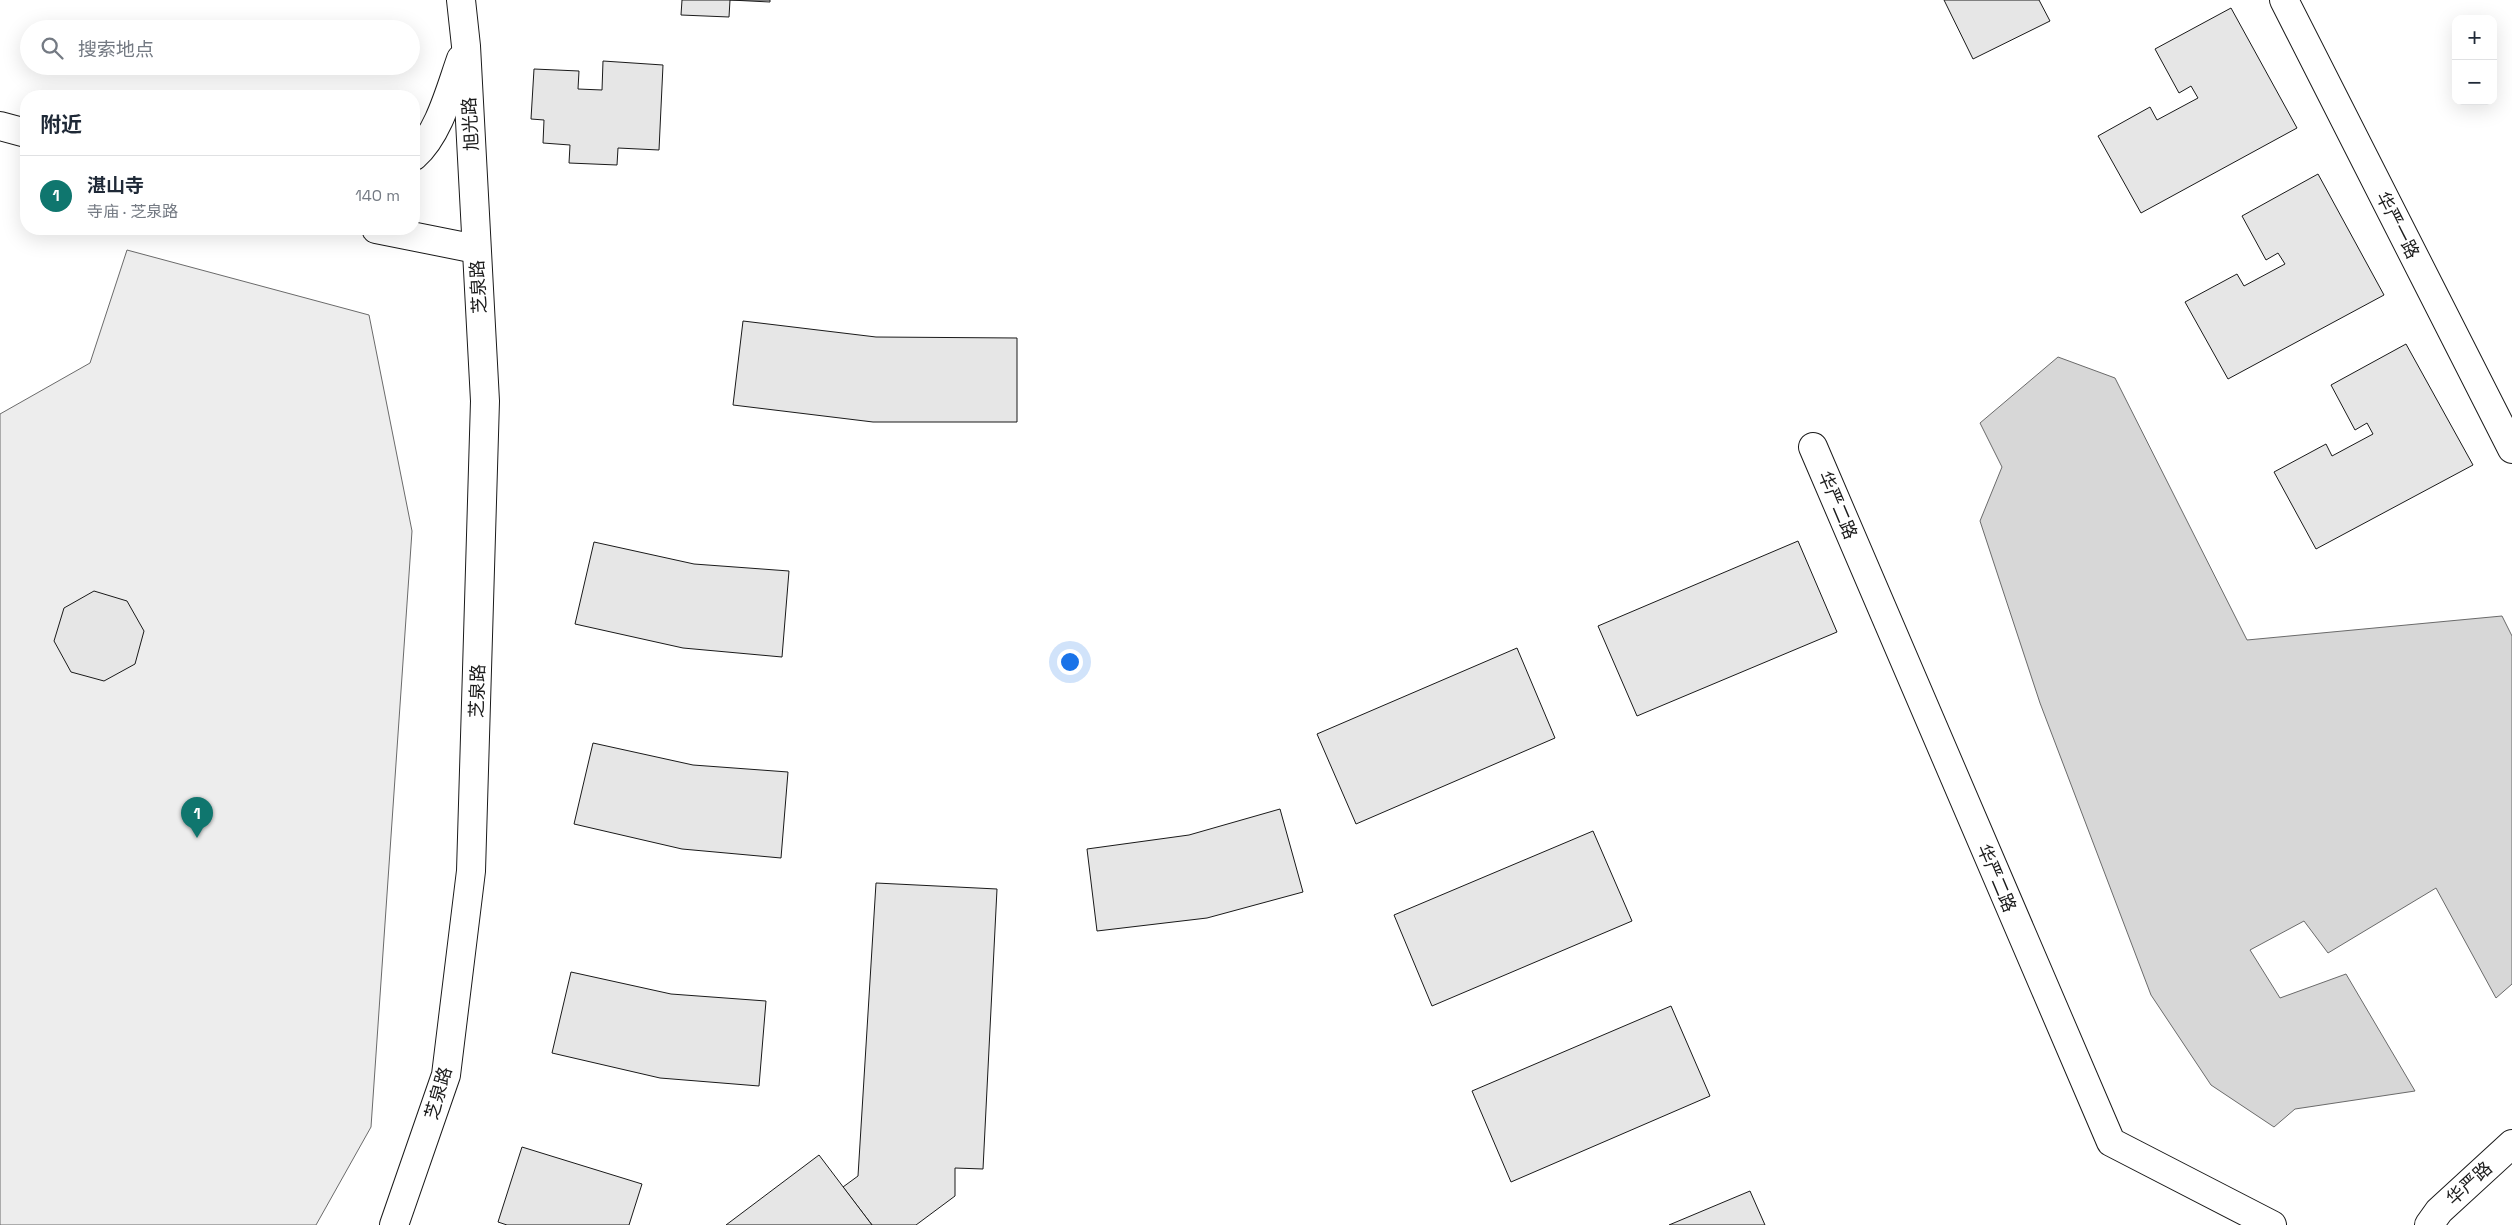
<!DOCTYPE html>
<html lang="zh">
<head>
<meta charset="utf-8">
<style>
	:root { --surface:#fff; --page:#f2f2f3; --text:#1f2937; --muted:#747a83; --line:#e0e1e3; --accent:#0f766e }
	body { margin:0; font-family:"Space Grotesk","Noto Sans SC",sans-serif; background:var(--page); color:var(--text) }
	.controls { position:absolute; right:15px; top:15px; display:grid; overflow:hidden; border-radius:10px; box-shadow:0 5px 20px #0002 }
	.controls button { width:45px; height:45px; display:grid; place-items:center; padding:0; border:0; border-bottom:1px solid var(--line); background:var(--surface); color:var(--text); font:25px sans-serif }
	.you { position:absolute; left:1069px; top:661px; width:18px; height:18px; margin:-12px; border:4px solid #fff; border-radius:50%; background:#1a73e8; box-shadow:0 0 0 8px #1a73e833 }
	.badge { display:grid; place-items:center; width:32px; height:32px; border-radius:50%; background:var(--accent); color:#fff; font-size:16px; font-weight:700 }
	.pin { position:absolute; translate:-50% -41px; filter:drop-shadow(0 1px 2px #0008) }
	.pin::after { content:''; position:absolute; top:26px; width:18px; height:15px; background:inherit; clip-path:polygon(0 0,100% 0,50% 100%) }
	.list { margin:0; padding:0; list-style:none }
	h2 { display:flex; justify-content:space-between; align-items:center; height:65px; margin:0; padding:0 20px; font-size:21px }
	h2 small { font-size:16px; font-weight:400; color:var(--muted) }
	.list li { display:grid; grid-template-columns:32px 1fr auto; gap:15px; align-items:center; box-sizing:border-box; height:80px; padding:0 20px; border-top:1px solid var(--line) }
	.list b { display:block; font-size:19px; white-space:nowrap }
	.list p { margin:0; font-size:16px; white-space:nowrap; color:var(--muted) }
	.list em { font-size:16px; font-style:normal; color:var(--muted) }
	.icon { flex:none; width:28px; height:28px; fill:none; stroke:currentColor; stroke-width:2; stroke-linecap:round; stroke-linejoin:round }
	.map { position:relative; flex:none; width:2512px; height:1225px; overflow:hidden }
	.search { position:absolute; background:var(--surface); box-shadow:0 5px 20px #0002; left:20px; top:20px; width:400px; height:55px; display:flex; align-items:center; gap:12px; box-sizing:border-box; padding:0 18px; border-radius:28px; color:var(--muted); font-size:19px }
	.panel { position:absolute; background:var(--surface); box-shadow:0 5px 20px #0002; left:20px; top:90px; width:400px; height:145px; border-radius:20px }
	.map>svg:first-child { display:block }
</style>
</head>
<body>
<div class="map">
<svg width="2512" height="1225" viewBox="0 0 2512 1225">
	<rect width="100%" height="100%" fill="#fff"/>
	<path fill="#ededed" stroke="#6a6a6a" d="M127,250L369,315L412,531L371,1127L316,1225H0V414L90,363Z"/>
	<path fill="#d7d7d7" stroke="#6a6a6a" d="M2058,357L2115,378L2247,640L2502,616L2512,636V984L2496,998L2436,888L2328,953L2304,921L2250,950L2280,998L2346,974L2415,1091L2295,1109L2274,1127L2211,1085L2151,995L2040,703L1980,521L2002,467L1980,423Z"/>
	<g fill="#e6e6e6" stroke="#1a1a1a">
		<path d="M682,0H770V2L730,0L729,17L681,15Z"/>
		<path d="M1944,0H2039L2050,21L1973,59Z"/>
		<path d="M2231,8L2297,128L2141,213L2098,136L2150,107L2157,120L2198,98L2191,86L2179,93L2155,49Z"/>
		<path d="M603,61L663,65L659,150L618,148L617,165L569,163L570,145L543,143L544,120L531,119L534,69L579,71L578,89L602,90Z"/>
		<path d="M2318,174L2384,295L2228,379L2185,302L2237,274L2244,286L2285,264L2278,253L2266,260L2242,216Z"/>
		<path d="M743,321L876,337L1017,338V422H873L733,405Z"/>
		<path d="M2406,344L2473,465L2316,549L2274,472L2326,444L2332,456L2373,434L2367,423L2355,430L2331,385Z"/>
		<path d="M1798,541L1837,632L1637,716L1598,626Z"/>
		<path d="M594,542L694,564L789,571L782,657L683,648L575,624Z"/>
		<path d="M94,591L127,601L144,631L135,664L104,681L71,672L54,641L64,608Z"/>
		<path d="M1517,648L1555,738L1356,824L1317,734Z"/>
		<path d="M593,743L693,765L788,772L781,858L682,849L574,824Z"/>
		<path d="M1280,809L1303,892L1207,918L1097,931L1087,849L1189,835Z"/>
		<path d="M1593,831L1632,921L1432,1006L1394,915Z"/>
		<path d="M876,883L997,889L983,1169L955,1168V1196L916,1225H872L843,1187L858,1176Z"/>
		<path d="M571,972L671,994L766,1001L759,1086L660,1078L552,1053Z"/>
		<path d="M1671,1006L1710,1096L1511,1182L1472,1091Z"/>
		<path d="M522,1147L642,1184L629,1225H507L498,1222Z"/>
		<path d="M819,1155L872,1225H726Z"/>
		<path d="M1750,1191L1765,1225H1669Z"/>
	</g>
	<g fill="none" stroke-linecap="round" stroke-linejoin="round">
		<g stroke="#1a1a1a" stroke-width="30">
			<g id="minor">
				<path d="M2284,0L2512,449"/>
				<path d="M0,126L26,133"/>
				<path d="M414,156C439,134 450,90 461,59"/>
				<path d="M376,229L476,249"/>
				<path d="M1813,447L2111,1142L2272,1225"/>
				<path d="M394,1225L446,1075L471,871L485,401L466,46L461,0"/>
				<path d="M2429,1225L2439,1211L2512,1144"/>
			</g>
		</g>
		<use href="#minor" stroke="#fff" stroke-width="28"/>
	</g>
	<g text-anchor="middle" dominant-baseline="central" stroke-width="4" stroke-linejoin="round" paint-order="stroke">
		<g font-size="18" fill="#1a1a1a" stroke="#fff">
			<text transform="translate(470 124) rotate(-93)">旭光路</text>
			<text transform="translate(2398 225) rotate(63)">华严一路</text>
			<text transform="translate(478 287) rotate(-93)">芝泉路</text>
			<text transform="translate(1838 505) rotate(67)">华严二路</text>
			<text transform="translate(477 691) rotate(-88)">芝泉路</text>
			<text transform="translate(1997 878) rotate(67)">华严二路</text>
			<text transform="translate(438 1093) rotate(-74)">芝泉路</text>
			<text transform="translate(2469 1183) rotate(-42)">华严路</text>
		</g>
	</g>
</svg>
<div class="controls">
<button>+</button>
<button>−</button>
</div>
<div class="you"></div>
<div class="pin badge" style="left:197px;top:838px">1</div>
<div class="search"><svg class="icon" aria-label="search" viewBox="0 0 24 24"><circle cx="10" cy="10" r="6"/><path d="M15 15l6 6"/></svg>搜索地点</div>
<section class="panel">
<h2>附近<small></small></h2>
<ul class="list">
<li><span class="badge">1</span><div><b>湛山寺</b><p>寺庙 · 芝泉路</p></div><em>140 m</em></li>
</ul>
</section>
</div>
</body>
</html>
